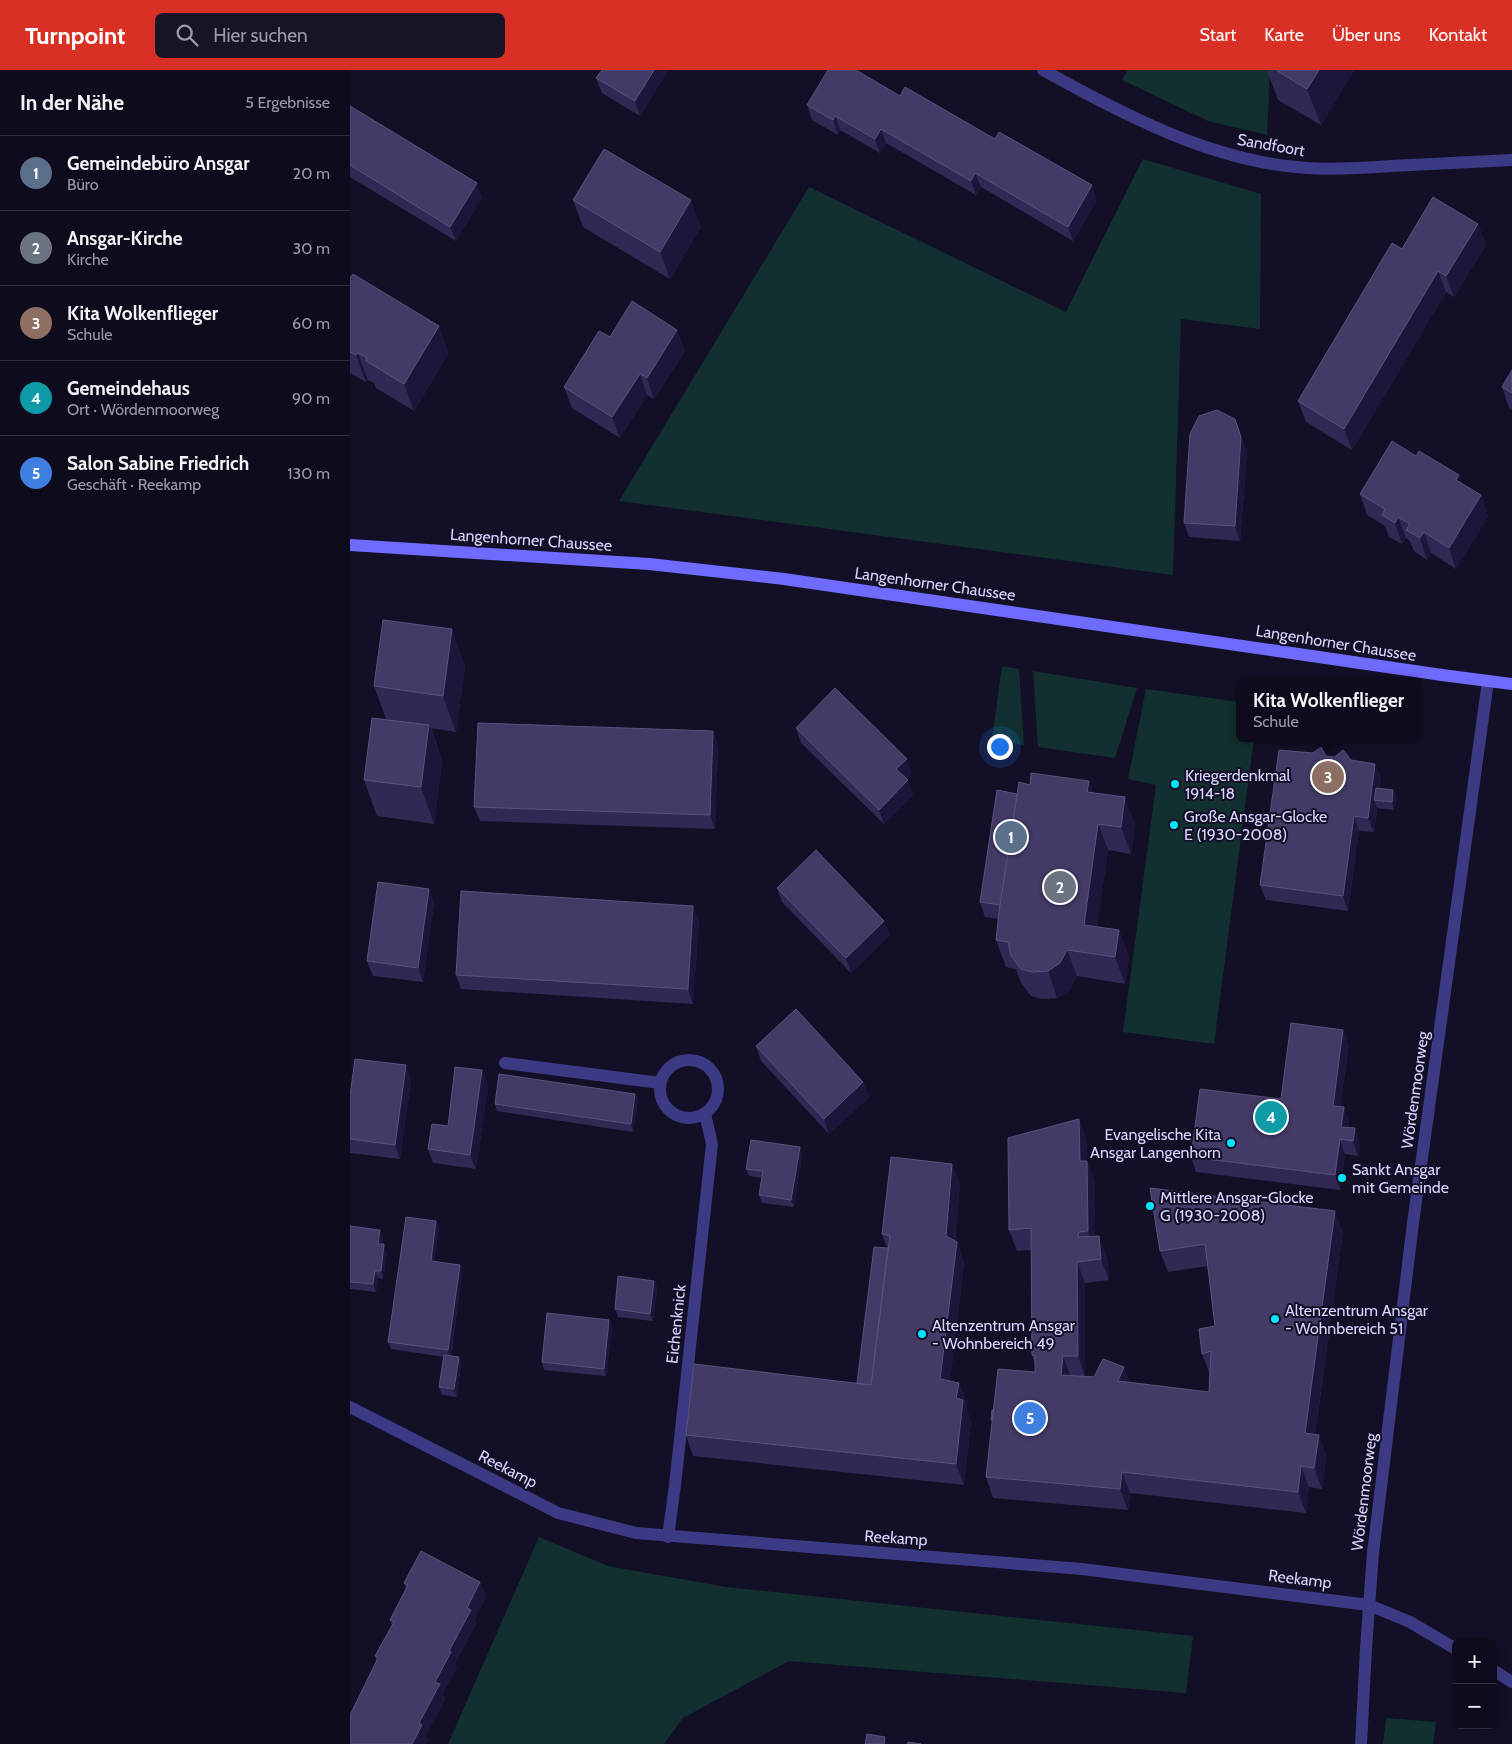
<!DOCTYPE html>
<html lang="de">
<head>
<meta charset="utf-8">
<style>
	:root { --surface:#0e0b1c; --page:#171425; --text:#f1f3f6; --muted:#9b9ba3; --line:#2e2b3b; --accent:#d93025 }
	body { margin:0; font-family:Cabin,sans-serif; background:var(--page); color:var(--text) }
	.controls { position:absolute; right:15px; bottom:15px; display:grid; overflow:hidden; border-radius:8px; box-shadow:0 2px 12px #0003 }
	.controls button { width:45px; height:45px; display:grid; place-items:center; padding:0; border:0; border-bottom:1px solid var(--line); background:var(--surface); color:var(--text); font:25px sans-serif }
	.you { position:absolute; left:649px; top:676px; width:18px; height:18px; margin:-12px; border:4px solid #fff; border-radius:50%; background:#1a73e8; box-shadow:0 0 0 8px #1a73e833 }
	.badge { display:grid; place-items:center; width:32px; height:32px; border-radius:50%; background:var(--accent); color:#fff; font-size:16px; font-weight:700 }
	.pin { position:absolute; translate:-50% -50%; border:2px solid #fff; box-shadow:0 1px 5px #0006 }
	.popup { position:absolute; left:886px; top:607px; width:185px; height:65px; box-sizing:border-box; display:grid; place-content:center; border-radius:8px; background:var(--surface); filter:drop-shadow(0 1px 4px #0005); font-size:16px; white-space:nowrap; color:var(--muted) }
	.popup b { font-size:19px; color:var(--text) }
	.popup::after { content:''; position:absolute; left:50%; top:100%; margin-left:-10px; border:10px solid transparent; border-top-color:var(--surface) }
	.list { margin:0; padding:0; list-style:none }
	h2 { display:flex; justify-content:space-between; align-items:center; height:65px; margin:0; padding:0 20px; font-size:21px }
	h2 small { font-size:16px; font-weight:400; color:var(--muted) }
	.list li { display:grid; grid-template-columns:32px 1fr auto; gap:15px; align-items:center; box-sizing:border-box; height:75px; padding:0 20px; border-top:1px solid var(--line) }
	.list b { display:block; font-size:19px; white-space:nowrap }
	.list p { margin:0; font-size:16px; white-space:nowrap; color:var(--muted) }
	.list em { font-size:16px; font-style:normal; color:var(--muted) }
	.icon { flex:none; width:28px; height:28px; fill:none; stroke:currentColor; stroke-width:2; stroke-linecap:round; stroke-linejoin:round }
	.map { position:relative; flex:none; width:1162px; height:1674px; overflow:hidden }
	header { display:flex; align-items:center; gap:30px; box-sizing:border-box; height:70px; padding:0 25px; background:var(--accent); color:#fff }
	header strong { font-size:24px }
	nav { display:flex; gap:28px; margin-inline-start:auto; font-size:18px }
	.search { width:350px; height:45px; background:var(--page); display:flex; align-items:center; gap:12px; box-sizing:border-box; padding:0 18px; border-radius:8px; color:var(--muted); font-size:19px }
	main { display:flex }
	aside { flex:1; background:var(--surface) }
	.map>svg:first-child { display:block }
</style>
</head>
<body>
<header>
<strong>Turnpoint</strong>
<div class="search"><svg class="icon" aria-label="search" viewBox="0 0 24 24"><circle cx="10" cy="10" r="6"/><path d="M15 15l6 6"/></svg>Hier suchen</div>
<nav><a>Start</a><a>Karte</a><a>Über uns</a><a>Kontakt</a></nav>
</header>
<main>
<aside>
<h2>In der Nähe<small>5 Ergebnisse</small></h2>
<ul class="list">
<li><span class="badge" style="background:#5c6f8a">1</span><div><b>Gemeindebüro Ansgar</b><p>Büro</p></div><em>20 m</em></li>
<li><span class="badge" style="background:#6b7280">2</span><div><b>Ansgar-Kirche</b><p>Kirche</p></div><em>30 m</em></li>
<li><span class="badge" style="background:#8d6e63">3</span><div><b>Kita Wolkenflieger</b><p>Schule</p></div><em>60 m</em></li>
<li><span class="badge" style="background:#0f9aa8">4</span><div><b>Gemeindehaus</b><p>Ort · Wördenmoorweg</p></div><em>90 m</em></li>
<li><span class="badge" style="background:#3f7fe0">5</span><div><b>Salon Sabine Friedrich</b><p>Geschäft · Reekamp</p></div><em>130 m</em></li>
</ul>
</aside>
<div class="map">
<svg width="1162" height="1674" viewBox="0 0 1162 1674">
	<rect width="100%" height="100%" fill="#130f26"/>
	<g fill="#12302f">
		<path d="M778,0H920L917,65L858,51L772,10Z"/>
		<path d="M793,89L911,124L910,259L831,249L823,505L269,431L459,117L716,242Z"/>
		<path d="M652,596L669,599L674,675L642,670Z"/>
		<path d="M683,601L787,618L765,688L688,677Z"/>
		<path d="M796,619L889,632V668H904L864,974L773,962L806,715L778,709Z"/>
		<path d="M189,1467L258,1496L376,1517L843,1566L836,1623L439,1591L333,1648L314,1674H98Z"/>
		<path d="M1036,1648L1086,1652L1083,1674H1033Z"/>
	</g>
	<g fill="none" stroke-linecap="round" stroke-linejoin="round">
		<g stroke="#3d3a85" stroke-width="12">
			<path d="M693,0C775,45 862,92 957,98C985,100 1013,98 1041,96C1081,94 1122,92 1162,90"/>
			<circle cx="339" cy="1019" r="29"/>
			<path d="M155,993L310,1013"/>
			<path d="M0,1337L208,1443L286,1463L732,1499L1019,1535L1060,1552L1106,1579"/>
			<path d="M318,1467L325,1415L362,1074L355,1044"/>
			<path d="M1143,1600L1162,1612"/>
			<path d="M1011,1674L1016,1578L1023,1483L1063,1153L1138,611"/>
		</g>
		<path stroke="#6f6bff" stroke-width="12" d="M0,475L299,494L434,509L1092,605L1162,614"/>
	</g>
	<g fill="#312854">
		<path d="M252,0H318L290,46L252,23L246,8Z"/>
		<path d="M917,0H1004L971,55L928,30Z"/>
		<path d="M550,26L747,130L723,171L631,117L626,125L536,73L530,83L490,60L488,65L462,50L457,35Z"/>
		<path d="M0,36L132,127L106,171L0,107Z"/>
		<path d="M223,130L351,157L320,209L233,157Z"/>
		<path d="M1128,154L1136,175L1104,227L1096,222L1002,380L956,352L948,331L1052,179Z"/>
		<path d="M0,208L99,282L64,341L26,318L24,313L18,310L16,312L0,303Z"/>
		<path d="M260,267L335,281L304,329L297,325L270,368L222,338L214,317Z"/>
		<path d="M1162,300V339L1159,338L1152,317Z"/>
		<path d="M897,382L890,471L839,467L834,453Z"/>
		<path d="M1066,386L1109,405L1112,414L1131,425L1138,446L1106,499L1081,483L1077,490L1064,481L1060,471L1056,468L1052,474L1039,467L1035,456L1017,445L1010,424Z"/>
		<path d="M115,595L106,662L81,658L92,691L84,754L27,746L14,710L36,649L24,616Z"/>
		<path d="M446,658L562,703L557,709L563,725L534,754L451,673Z"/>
		<path d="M363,661L368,676L365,759L130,751L124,737Z"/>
		<path d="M976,686L1025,694L1031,708L1029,719L1043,720L1046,727L1044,740L1027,738L1024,762L1009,761L998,841L916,830L910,815Z"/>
		<path d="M739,711L743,723L785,754L781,784L758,780L747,857L769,860L779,887L775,914L727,906L720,920L707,928L692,929L681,926L671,913L666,899L656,897L646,870L648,849L635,847L630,832L667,724L680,715Z"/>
		<path d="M427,818L534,851L539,865L501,903L432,832Z"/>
		<path d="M79,819L84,833L73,912L23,906L17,891Z"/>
		<path d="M349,850L343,934L111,919L106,905Z"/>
		<path d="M993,960L999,975L990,1037L999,1051L998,1058L1010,1073L1008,1086L995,1084L990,1120L846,1102L841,1087L931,1029Z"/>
		<path d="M406,976L513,1012L519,1027L479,1064L411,991Z"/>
		<path d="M132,1000L138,1015L126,1099L83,1093L78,1079L98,1056Z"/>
		<path d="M61,1010L50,1089L0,1083V1026Z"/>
		<path d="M285,1024L288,1031L283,1062L147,1041L145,1034Z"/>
		<path d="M737,1070V1092L745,1112V1166L757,1187L759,1210L735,1213V1306L859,1322L860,1305L852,1284L865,1256L858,1196L818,1202L810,1181L800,1118L993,1162L965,1365H969L976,1386L972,1419L959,1417L956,1443L780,1423L778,1440L643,1428L636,1407L642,1352L641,1350L643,1340L685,1302V1294L682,1285L681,1180L667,1181L659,1160Z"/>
		<path d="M452,1085L444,1137L412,1133L409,1125L412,1108L399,1106L396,1099Z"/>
		<path d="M602,1094L610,1115L605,1171L607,1172L614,1193L600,1311L609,1313L617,1334L616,1338L621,1351L614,1415L343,1386L336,1365L507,1313L537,1178L532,1164Z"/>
		<path d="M86,1151L89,1158L84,1192L112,1203L101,1286L109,1287L111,1294L107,1327L92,1325L89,1317L94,1287L41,1279L38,1272Z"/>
		<path d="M0,1156L33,1167L32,1174L37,1182L33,1209L28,1208L26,1222L0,1219Z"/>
		<path d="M304,1211L307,1218L303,1251L268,1247L265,1239Z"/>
		<path d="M262,1257L256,1306L194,1300L192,1292Z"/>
		<path d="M130,1512L136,1527L124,1549L126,1554L105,1593L107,1597L93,1623L95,1629L76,1665L78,1670L75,1674H0L27,1591L25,1586L42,1555L40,1550L56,1519L54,1513Z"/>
	</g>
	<g fill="#1d163a">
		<path d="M304,0H318L290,46L285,31Z"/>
		<path d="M969,0H1004L971,55L957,19Z"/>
		<path d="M485,46L490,60L488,65L483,50Z"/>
		<path d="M531,59L536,73L530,83L525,69Z"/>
		<path d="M625,103L631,117L626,125L621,111Z"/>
		<path d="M127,113L132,127L106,171L100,157Z"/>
		<path d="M742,115L747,130L723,171L718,157Z"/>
		<path d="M341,130L351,157L320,209L310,182Z"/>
		<path d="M1128,154L1136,175L1104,227L1096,206Z"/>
		<path d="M1088,201L1096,222L1002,380L994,359Z"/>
		<path d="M89,256L99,282L64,341L54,314Z"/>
		<path d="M327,260L335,281L304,329L297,308Z"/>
		<path d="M8,283L18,310L16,312L6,285Z"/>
		<path d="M290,304L297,325L270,368L262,347Z"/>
		<path d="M885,349L897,382L890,471L885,456Z"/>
		<path d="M1109,405L1117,426L1106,410Z"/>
		<path d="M1131,425L1138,446L1106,499L1099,478Z"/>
		<path d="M1048,447L1056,468L1052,474L1045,453Z"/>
		<path d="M1074,462L1081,483L1077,490L1070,468Z"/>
		<path d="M102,559L115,595L106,662L93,626Z"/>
		<path d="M79,655L92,691L84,754L71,717Z"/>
		<path d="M363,661L368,676L365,759L360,745Z"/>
		<path d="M557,689L562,703L552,714L546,699Z"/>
		<path d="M1025,694L1031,708L1028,731L1024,730L1027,738L1024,762L1018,748Z"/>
		<path d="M558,710L563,725L534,754L529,740Z"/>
		<path d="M739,711L748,738L737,722Z"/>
		<path d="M1043,720L1046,727L1044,740L1042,732Z"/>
		<path d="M775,727L785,754L781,784L771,757Z"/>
		<path d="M1004,746L1009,761L998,841L993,826Z"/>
		<path d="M748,754L758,780L744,882L734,855Z"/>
		<path d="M79,819L84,833L73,912L68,898Z"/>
		<path d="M343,836L349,850L343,934L338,919Z"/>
		<path d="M534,851L539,865L501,903L496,888Z"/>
		<path d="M769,860L779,887L775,914L765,887Z"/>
		<path d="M717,880L727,906L720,920L707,928L698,901Z"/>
		<path d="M993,960L999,975L988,1050L983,1036Z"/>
		<path d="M56,995L61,1010L50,1089L45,1075Z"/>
		<path d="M132,1000L138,1015L126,1099L120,1085Z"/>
		<path d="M513,1012L519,1027L479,1064L474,1049Z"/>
		<path d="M285,1024L288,1031L283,1062L281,1054Z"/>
		<path d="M994,1037L999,1051L997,1072L991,1057Z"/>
		<path d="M729,1049L737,1070V1092L745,1112V1182L738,1161L730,1091Z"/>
		<path d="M1005,1058L1010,1073L1008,1086L1003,1071Z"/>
		<path d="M990,1069L995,1084L990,1120L985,1105Z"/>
		<path d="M450,1077L452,1085L444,1137L441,1130Z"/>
		<path d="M602,1094L610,1115L603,1187L596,1166Z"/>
		<path d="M985,1141L993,1162L962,1384L955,1363Z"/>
		<path d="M86,1151L89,1158L83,1199L81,1191Z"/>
		<path d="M30,1160L33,1167L31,1181L28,1174Z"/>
		<path d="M749,1166L757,1187L759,1210L751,1189Z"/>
		<path d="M607,1172L614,1193L598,1330L590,1309Z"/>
		<path d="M34,1174L37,1182L33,1209L31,1201Z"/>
		<path d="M727,1192L735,1213V1307L728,1286Z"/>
		<path d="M110,1195L112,1203L100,1287L98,1280Z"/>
		<path d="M25,1201L28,1208L26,1222L23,1214Z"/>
		<path d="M304,1211L307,1218L303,1251L300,1244Z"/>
		<path d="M259,1250L262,1257L256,1306L254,1299Z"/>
		<path d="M713,1286L721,1307L711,1305Z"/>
		<path d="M109,1287L111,1294L107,1327L104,1319Z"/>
		<path d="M774,1297L782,1318L768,1311Z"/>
		<path d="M609,1313L617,1334L616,1338L621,1351L614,1415L606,1394V1328Z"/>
		<path d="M969,1365L976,1386L972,1419L964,1398Z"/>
		<path d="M951,1396L959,1417L956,1443L948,1422Z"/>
		<path d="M772,1402L780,1423L778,1440L770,1419Z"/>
		<path d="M130,1512L136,1527L124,1549L126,1554L105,1593L107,1597L93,1623L95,1629L76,1665L78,1670L75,1674H62L69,1653L85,1612L117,1538Z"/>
		<path d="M535,1667L537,1674H534Z"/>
	</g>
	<g fill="#433a66" stroke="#5a527e">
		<path d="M252,0H304L285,31L246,8Z"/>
		<path d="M478,0H506L550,26L555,17L645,69L649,62L742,115L718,157L625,103L621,111L531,59L525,69L485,46L483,50L457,35Z"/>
		<path d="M926,0H969L957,19Z"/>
		<path d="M0,36L127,113L100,157L0,95Z"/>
		<path d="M254,79L341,130L310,182L223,130Z"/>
		<path d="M1083,127L1128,154L1096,206L1088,201L994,359L948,331L1042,173L1052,179Z"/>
		<path d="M3,204L89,256L54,314L16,291L17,288L8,283L6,285L0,282V208Z"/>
		<path d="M282,231L327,260L297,308L290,304L262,347L214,317L249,261L260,267Z"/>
		<path d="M1162,300V323L1152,317Z"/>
		<path d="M867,340L885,349L891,367L885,456L834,453L840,364L849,346Z"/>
		<path d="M1042,371L1066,386L1069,381L1109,405L1106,410L1131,425L1099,478L1074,462L1070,468L1056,460L1060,454L1048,447L1045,453L1032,445L1035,439L1010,424Z"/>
		<path d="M33,550L102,559L93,626L24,616Z"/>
		<path d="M485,618L557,689L546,699L558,710L529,740L446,658Z"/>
		<path d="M22,648L79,655L71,717L14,710Z"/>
		<path d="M128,653L363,661L360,745L124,737Z"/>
		<path d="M971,677L976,686L985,687L993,680L1001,690L1025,694L1018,748L1004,746L993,826L910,815L929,680L963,683Z"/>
		<path d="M681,703L739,711L737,722L775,727L771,757L748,754L734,855L769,860L765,887L717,880L710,893L698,901L682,902L671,899L661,886L658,872L646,870L651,824L669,712L680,715Z"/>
		<path d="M1026,718L1043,720L1042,732L1024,730Z"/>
		<path d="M647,720L667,724L650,835L630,832Z"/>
		<path d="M466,780L534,851L496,888L427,818Z"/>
		<path d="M28,812L79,819L68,898L17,891Z"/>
		<path d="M111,821L343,836L338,919L106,905Z"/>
		<path d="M446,939L513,1012L474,1049L406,976Z"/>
		<path d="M941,953L993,960L983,1036L994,1037L991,1057L1005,1058L1003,1071L990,1069L985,1105L841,1087L850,1019L931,1029Z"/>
		<path d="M5,989L56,995L45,1075L0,1069V1026Z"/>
		<path d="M105,997L132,1000L120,1085L78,1079L82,1054L98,1056Z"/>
		<path d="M149,1004L285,1024L281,1054L145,1034Z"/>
		<path d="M729,1049L730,1091H737L738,1161L729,1162L728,1167L749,1166L751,1189L727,1192L728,1286H713L711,1305L744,1307L753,1289L774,1297L768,1311L859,1322L861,1281L852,1284L849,1259L865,1256L855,1174L810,1181L800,1118L985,1141L955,1363L969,1365L964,1398L951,1396L948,1422L772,1402L770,1419L636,1407L648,1299L685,1302V1286L682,1285L681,1158L659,1160L658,1068Z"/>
		<path d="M401,1070L450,1077L441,1130L409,1125L413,1101L396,1099Z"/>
		<path d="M541,1087L602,1094L596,1166L607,1172L590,1309L609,1313L606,1328L613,1330L606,1394L336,1365L344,1294L521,1315L540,1166L532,1164Z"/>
		<path d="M56,1147L86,1151L81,1191L110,1195L98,1280L38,1272Z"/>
		<path d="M0,1156L30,1160L28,1174H34L31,1201H25L23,1214L0,1212Z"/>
		<path d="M524,1177L538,1178L521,1315L507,1313Z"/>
		<path d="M268,1206L304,1211L300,1244L265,1239Z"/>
		<path d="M197,1243L259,1250L254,1299L192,1292Z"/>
		<path d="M94,1285L109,1287L104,1319L89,1317Z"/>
		<path d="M642,1340H643L642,1350H641Z"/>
		<path d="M71,1481L130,1512L117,1538L121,1540L99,1581L101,1582L85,1612L90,1614L69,1653L72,1655L62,1674H0V1645L28,1588L25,1586L44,1552L40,1550L58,1515L54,1513Z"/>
		<path d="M517,1664L535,1667L534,1674H515Z"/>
		<path d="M558,1672L571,1674H557Z"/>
	</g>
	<g fill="#00e5ff" stroke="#130f26" stroke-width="2">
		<circle cx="825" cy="714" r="5"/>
		<circle cx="824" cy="755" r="5"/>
		<circle cx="881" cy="1073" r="5"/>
		<circle cx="992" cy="1108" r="5"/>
		<circle cx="800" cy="1136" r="5"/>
		<circle cx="925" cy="1249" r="5"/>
		<circle cx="572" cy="1264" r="5"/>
	</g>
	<g text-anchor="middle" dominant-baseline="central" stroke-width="4" stroke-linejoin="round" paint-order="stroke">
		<g font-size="16" fill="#d9d4ff" stroke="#130f26">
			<text transform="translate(921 75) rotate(10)">Sandfoort</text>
			<text transform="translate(181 470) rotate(4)">Langenhorner Chaussee</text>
			<text transform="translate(585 514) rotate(8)">Langenhorner Chaussee</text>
			<text transform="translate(986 573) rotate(9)">Langenhorner Chaussee</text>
			<text transform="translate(1065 1020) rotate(-82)">Wördenmoorweg</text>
			<text transform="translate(326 1254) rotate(-84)">Eichenknick</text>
			<text transform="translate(158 1399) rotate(27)">Reekamp</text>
			<text transform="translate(1014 1422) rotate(-83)">Wördenmoorweg</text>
			<text transform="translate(546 1468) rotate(4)">Reekamp</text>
			<text transform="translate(950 1509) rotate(7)">Reekamp</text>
		</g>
		<g font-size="16" fill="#d9d4ff" stroke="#130f26" text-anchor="start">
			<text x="835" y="705">Kriegerdenkmal<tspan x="835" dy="18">1914-18</tspan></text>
			<text x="834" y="746">Große Ansgar-Glocke<tspan x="834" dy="18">E (1930-2008)</tspan></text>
			<text x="871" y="1064" text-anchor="end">Evangelische Kita<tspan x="871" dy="18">Ansgar Langenhorn</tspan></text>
			<text x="1002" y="1099">Sankt Ansgar<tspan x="1002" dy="18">mit Gemeinde</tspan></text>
			<text x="810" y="1127">Mittlere Ansgar-Glocke<tspan x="810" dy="18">G (1930-2008)</tspan></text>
			<text x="935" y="1240">Altenzentrum Ansgar<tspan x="935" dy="18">- Wohnbereich 51</tspan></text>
			<text x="582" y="1255">Altenzentrum Ansgar<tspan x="582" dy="18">- Wohnbereich 49</tspan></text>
		</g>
	</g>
</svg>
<div class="controls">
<button>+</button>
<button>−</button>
</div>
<div class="you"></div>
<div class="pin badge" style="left:661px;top:767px;background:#5c6f8a">1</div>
<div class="pin badge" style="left:710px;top:817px;background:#6b7280">2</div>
<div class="pin badge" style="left:978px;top:707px;background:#8d6e63">3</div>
<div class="popup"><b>Kita Wolkenflieger</b>Schule</div>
<div class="pin badge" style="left:921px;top:1047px;background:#0f9aa8">4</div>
<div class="pin badge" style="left:680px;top:1348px;background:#3f7fe0">5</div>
</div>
</main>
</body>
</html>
